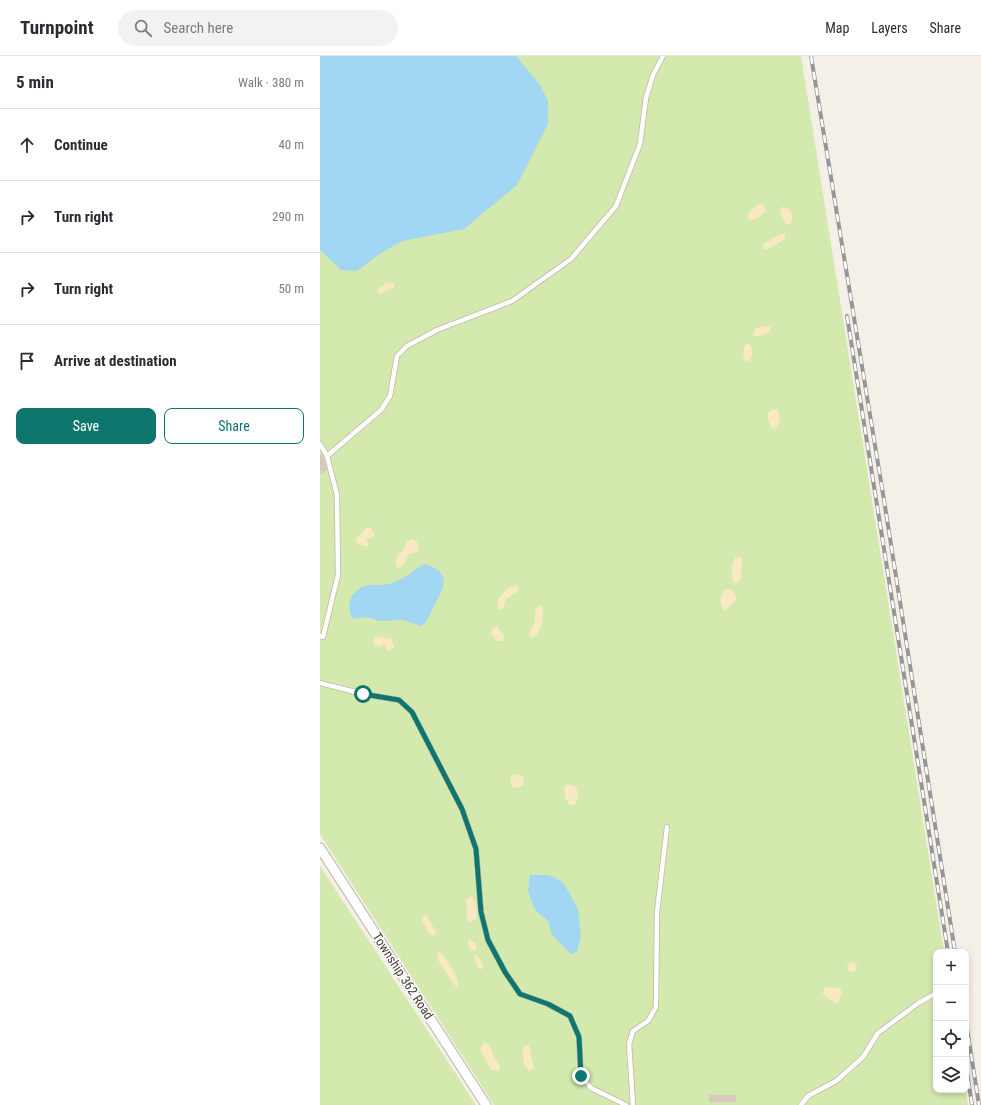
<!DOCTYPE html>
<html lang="en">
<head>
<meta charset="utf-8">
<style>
	:root { --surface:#fff; --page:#f2f2f3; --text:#2b2b33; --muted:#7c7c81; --line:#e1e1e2; --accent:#0f766e }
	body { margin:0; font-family:"Roboto Condensed",sans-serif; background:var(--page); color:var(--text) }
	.controls { position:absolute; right:12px; bottom:12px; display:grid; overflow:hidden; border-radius:8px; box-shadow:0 2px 6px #0003 }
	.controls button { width:36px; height:36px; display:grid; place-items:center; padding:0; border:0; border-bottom:1px solid var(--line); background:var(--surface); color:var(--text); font:20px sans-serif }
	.stop { position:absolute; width:12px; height:12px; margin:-9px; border:3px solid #0f766e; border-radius:50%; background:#fff }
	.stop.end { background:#0f766e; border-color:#fff; box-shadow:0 1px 4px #0008 }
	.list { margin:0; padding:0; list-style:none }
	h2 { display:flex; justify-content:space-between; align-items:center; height:52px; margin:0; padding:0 16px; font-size:17px }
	h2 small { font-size:13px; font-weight:400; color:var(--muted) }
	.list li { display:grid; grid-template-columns:26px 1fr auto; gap:12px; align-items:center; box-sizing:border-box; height:72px; padding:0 16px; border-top:1px solid var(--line) }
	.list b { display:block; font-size:15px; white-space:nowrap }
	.list em { font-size:13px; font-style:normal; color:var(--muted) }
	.actions { display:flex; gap:8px; padding:12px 16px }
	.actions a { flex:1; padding:9px 0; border:1px solid var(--accent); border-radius:8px; text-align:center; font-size:14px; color:var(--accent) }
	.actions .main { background:var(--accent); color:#fff }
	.icon { flex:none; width:22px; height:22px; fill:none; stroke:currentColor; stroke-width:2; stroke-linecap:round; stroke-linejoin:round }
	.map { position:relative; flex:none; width:661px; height:1049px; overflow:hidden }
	header { display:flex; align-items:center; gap:24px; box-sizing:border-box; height:56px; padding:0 20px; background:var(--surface); border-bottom:1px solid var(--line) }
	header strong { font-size:19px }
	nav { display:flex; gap:22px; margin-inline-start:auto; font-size:14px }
	.search { width:280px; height:36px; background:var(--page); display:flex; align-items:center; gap:10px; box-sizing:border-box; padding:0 14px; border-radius:22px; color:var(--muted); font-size:15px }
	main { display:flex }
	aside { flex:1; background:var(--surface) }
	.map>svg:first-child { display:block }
</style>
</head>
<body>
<header>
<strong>Turnpoint</strong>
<div class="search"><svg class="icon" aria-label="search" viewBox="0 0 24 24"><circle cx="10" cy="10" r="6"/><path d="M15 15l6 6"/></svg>Search here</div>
<nav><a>Map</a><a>Layers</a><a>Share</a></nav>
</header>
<main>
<aside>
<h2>5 min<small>Walk · 380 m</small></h2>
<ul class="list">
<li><svg class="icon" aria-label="ahead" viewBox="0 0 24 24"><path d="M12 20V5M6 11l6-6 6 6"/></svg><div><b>Continue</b></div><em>40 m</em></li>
<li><svg class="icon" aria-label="right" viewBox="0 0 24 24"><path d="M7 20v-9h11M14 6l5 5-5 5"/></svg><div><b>Turn right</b></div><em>290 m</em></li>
<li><svg class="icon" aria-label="right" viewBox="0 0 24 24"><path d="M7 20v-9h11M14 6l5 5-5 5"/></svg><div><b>Turn right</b></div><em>50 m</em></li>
<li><svg class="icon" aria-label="arrive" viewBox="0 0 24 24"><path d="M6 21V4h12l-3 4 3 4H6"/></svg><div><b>Arrive at destination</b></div></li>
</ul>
<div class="actions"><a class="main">Save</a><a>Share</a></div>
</aside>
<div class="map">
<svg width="661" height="1049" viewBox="0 0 661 1049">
	<rect width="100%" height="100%" fill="#f4efe7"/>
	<g fill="#d3e9ae">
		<path d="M0,0H481L624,896H616V1034H646L648,1049H174L0,778Z"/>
		<path d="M0,810L156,1049H0Z"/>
	</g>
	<g fill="#f9e9c2">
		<path d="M438,148H443L446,155L439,161L431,165L428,162V157Z"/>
		<path d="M463,150L470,154L473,161L470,169L465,168L460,156Z"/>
		<path d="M465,177V183L449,193H444L443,189L454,181Z"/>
		<path d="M67,226L74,227V231L59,238L58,233Z"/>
		<path d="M446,270L451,271L450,276L435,281L433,279L436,272Z"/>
		<path d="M427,287L431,290L433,297L430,304L426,306C422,301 422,291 427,287Z"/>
		<path d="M453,353L458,354L460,362L457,371L453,373L450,369L447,358Z"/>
		<path d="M48,470L52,473L55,479L50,483L46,482L49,488L46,491L37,487L36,483Z"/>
		<path d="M92,483L96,485L99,489L97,496L88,499L83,510L79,512L76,509C75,503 79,497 84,494L86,486Z"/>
		<path d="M417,500L421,501L422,503L421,522L420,524L414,527C410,521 411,504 417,500Z"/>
		<path d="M193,530H198V535L186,543L183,553L179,554L177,545L187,533Z"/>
		<path d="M408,532L414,536L417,543L405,555C398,548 399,537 408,532Z"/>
		<path d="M218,549L222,550C225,560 222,573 215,581H210L209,577L215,565V556Z"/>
		<path d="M177,570L184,580L183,585H176L171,577L173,572Z"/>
		<path d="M55,581L71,582L74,591L68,595L64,588L59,591L54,589L53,585Z"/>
		<circle cx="197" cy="725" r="7"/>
		<path d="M248,728L255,730C259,738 260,742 254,749H249L245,741L244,732Z"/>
		<path d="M151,840C157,846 157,855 156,863L150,866L147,863V852L145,846L147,842Z"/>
		<path d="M106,858L116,876L115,879H110L102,865L103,861Z"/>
		<path d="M149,882L156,888V894H151L148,888Z"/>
		<path d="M119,896C125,899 141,925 138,931L134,929L118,904L117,900Z"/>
		<path d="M156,898L163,909L162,913L159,914L154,899Z"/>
		<circle cx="532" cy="911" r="5"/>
		<path d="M505,931L520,932L522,937L518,947L513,946L502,937Z"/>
		<path d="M164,986L170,989L173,999L180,1010L179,1015L171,1014L160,993Z"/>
		<path d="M206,989H209L214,1012L210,1015C202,1011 203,1001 203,993Z"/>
	</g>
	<g fill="#a1d7f2">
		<path d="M3,0H196L220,29L228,45V68L197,129L144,173L82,185L58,199L37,215L21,214L0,194V1Z"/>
		<path d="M105,508C132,517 125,530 114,550C111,556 109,562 105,567L102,570L83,564L60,565L46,561L33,563C26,552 29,537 42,531C48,528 54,529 60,529C68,529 75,526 81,523C89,520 94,512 105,508Z"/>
		<path d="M210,819H229L243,826L258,853L261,880L257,896L251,898L232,879L228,865L215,854L208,835Z"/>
	</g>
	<g fill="#d6cabc">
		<path d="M0,397L4,402L7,414L0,418Z"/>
		<rect x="389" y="1039" width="27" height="7"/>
	</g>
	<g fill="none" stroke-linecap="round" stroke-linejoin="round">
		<g stroke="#c0b6a9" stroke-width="6">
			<g id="lane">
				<path d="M0,388L7,400L17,439L18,519L3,581L0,580"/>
				<path d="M7,400L61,354L70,340L77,300L87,290L117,274L192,245L251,203L296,150L320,88L326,42L333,19L343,0"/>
				<path d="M0,627L43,638L79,644L92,656L142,753L156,793L161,856L168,884L185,916L200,938L228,948L250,960L259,981L261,1020L271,1032L306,1049"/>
				<path d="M313,1049L309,988L313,975L328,965L336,951L337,856L347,771"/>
				<path d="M481,1049L488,1040L516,1025L543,1001L558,977L597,948L616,937"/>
			</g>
		</g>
		<g stroke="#c0b6a9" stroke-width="11">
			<path id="street" d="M0,792L166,1049"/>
		</g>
		<use href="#lane" stroke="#fff" stroke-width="4.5"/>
		<use href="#street" stroke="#fff" stroke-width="9"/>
		<g stroke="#969696" stroke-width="4">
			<g id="rail">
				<path d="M491,0L564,444L635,896"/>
				<path d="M527,260L628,896"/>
				<path d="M646,966L659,1049"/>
				<path d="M646,1009L652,1049"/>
			</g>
		</g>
		<use href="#rail" stroke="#fff" stroke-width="2.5" stroke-dasharray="8" stroke-linecap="butt"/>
	</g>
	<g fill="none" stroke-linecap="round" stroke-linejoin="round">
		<path stroke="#0f766e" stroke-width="5" d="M43,638L79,644L92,656L142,753L156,793L161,856L168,884L185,916L200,938L228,948L250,960L259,981L261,1020"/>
	</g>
	<g text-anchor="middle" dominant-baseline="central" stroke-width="3" stroke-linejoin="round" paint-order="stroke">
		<g font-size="13" fill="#473f36" stroke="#fff">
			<text transform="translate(83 920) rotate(57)">Township 362 Road</text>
		</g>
	</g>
</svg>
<div class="controls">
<button>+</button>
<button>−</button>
<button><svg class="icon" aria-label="locate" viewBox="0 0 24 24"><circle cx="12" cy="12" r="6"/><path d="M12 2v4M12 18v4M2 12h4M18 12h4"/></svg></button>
<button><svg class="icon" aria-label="layers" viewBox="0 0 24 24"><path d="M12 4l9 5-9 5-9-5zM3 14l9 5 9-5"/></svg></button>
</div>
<div class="stop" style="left:43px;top:638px"></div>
<div class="stop end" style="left:261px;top:1020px"></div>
</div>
</main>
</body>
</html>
